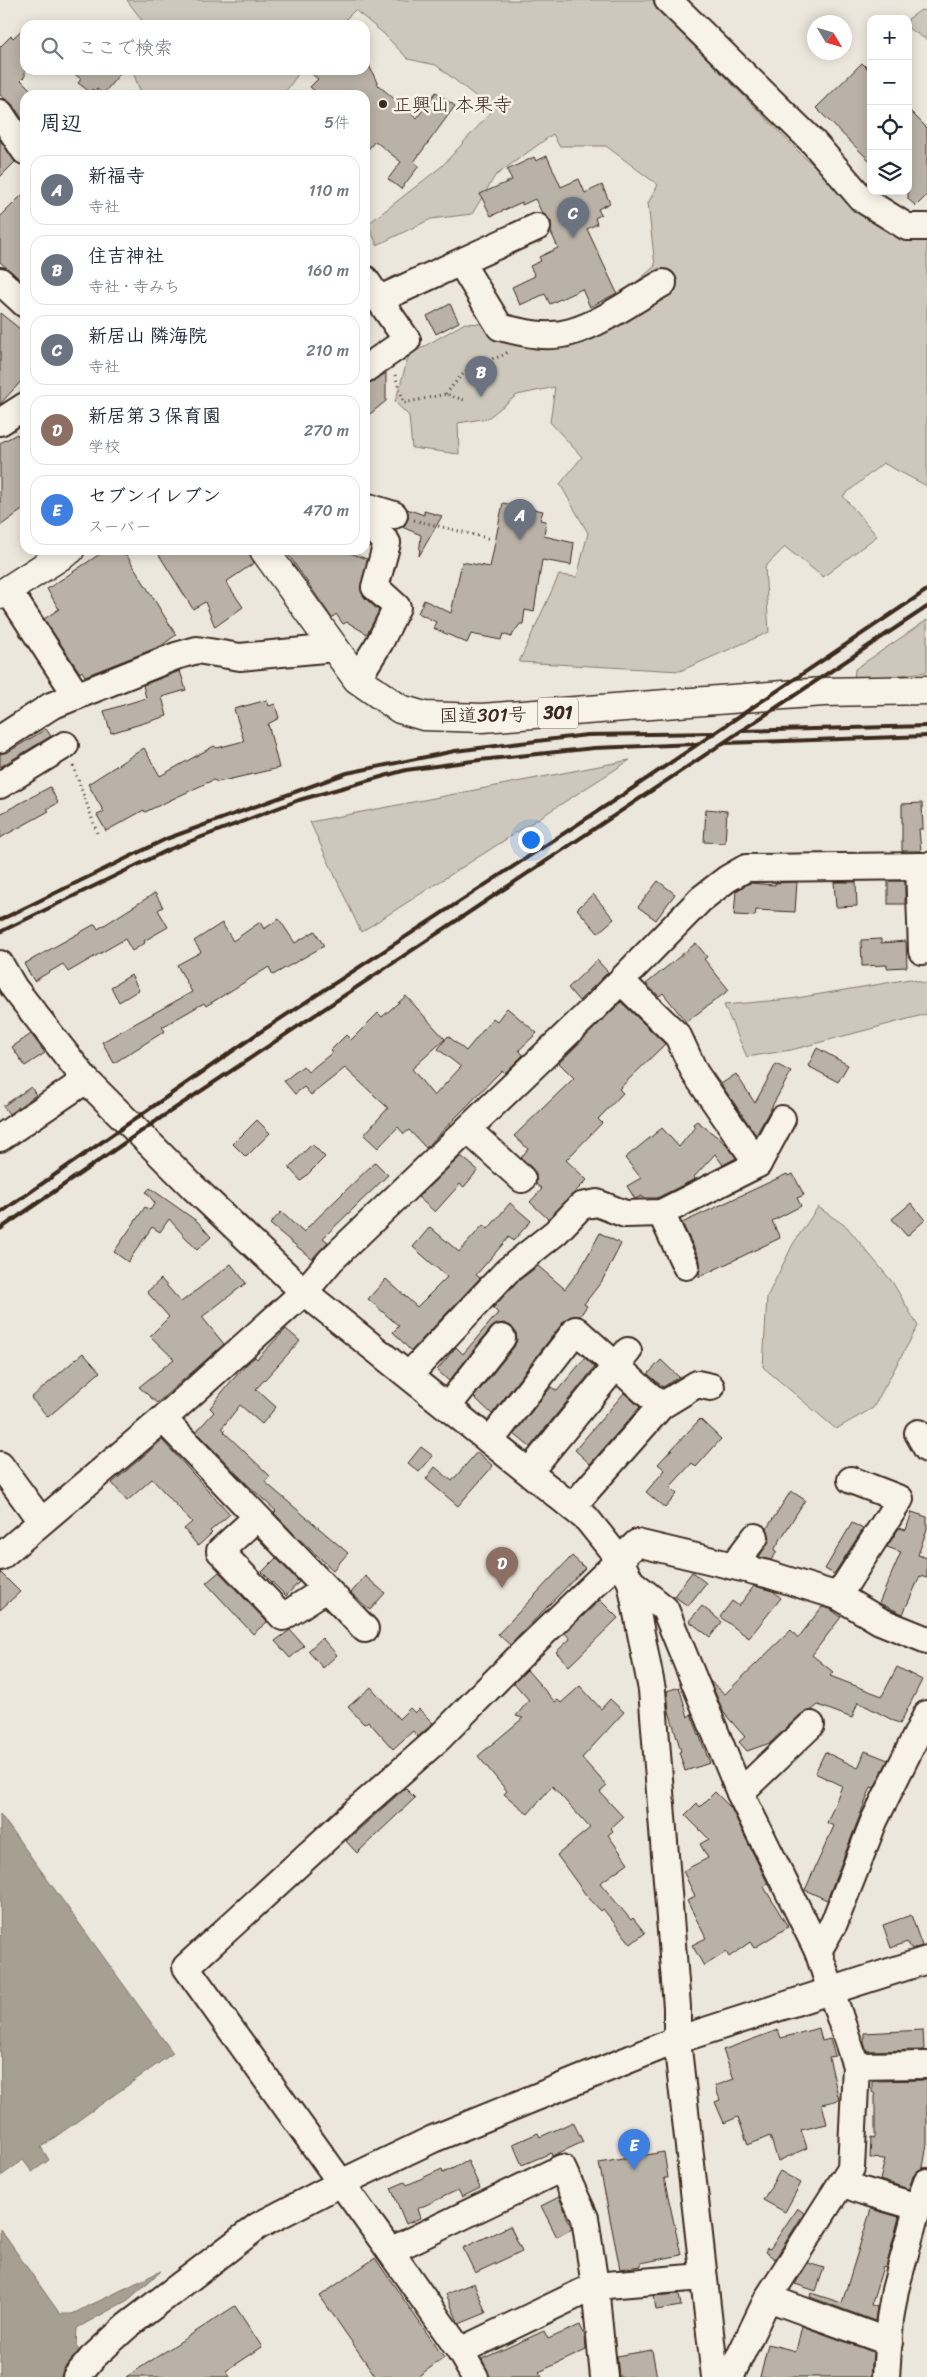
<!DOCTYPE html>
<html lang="ja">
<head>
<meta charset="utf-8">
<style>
	:root { --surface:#fff; --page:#f2f2f3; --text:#1f2937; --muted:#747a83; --line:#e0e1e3; --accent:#3b2a1e }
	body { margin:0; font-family:Sriracha,"Klee One",sans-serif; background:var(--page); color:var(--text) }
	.controls { position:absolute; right:15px; top:15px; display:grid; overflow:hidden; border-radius:10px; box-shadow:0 2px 12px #0003 }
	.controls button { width:45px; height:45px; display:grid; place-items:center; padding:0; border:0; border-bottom:1px solid var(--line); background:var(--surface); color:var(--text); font:25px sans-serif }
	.compass { position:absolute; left:807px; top:15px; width:45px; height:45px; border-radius:50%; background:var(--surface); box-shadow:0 2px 12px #0003; rotate:128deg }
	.you { position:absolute; left:530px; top:839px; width:18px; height:18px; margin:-12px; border:4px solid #fff; border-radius:50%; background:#1a73e8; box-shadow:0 0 0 8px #1a73e833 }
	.badge { display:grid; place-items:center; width:32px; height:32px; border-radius:50%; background:var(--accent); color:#fff; font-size:16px; font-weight:700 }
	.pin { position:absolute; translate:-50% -41px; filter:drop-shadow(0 1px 2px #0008) }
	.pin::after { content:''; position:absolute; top:26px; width:18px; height:15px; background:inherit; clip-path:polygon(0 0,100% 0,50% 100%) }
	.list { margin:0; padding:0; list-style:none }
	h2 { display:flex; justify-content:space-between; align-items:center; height:65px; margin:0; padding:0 20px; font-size:21px }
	h2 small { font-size:16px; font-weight:400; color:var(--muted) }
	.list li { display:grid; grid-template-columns:32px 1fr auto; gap:15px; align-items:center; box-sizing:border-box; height:70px; margin:0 10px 10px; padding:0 10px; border:1px solid var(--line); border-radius:15px }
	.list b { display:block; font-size:19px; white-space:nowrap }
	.list p { margin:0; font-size:16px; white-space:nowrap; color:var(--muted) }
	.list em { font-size:16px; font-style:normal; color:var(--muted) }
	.icon { flex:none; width:28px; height:28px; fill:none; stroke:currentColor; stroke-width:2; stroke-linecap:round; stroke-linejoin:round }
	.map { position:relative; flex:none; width:927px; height:2377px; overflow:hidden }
	.search { position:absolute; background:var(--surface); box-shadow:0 2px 12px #0003; left:20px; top:20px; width:350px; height:55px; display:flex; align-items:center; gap:12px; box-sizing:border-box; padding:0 18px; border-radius:15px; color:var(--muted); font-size:19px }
	.panel { position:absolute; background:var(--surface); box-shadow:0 2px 12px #0003; left:20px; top:90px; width:350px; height:465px; border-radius:15px }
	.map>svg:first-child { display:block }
</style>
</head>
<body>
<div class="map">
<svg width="927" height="2377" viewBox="0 0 927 2377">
	<rect width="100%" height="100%" fill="#ece7dc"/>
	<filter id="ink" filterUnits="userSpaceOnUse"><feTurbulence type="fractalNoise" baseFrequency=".02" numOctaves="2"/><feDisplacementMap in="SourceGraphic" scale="10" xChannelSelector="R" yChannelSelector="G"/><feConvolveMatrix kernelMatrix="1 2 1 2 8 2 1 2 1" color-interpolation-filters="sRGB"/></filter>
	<g filter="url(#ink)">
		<g fill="#cec8bc" stroke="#84796d">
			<path d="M127,0H658L719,71L804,157L828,177L927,236V486L883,463L843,496L877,536L823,577L785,547L765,567L769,632L680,671L519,662L559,575L577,577L588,533L560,484L582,457L550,422L555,387L517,395L488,418L458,423L459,454L412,448L409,416L395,402L409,355L465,323L536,327L596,317L655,266L648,203L658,185L606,146H559L553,134L495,176L472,214L431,219L377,245L368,224L442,166L493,110L436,65L408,59L383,33L355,10L340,25H140L141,19Z"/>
			<path d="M921,10L927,11V40L908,28V19Z"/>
			<path d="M132,70H301L283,95H142Z"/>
			<path d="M927,620V672L854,680L855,669Z"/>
			<path d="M630,760L361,932L310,822Z"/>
			<path d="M910,979L927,984V1014L791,1050L747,1057L724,1005L791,999Z"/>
			<path d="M818,1207L847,1227L893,1283L918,1326L873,1408L836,1429L763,1367L767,1297L793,1244Z"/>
		</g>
		<g fill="#a89f93" stroke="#7c7064">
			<path d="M0,1814L173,2053L41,2147L49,2160L32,2172L23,2160L1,2176Z"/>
			<path d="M0,2229L60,2314H72L161,2271L128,2300L77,2328L76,2346L97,2377H0Z"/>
		</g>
		<g fill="#bab2a7" stroke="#3b2a1e">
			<path d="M25,27V76L21,80L36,95H25V123L13,105L0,95V47L11,36L13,38Z"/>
			<path d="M365,56L378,85L417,118L436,92L455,106L414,162L419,166L401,189L388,179L401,162L375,141L365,153V95H320L310,87L318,79L307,70H365Z"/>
			<path d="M862,63L871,72V162L816,108Z"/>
			<path d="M69,70H123L103,94L97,89L95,91L92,89L90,92L78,83L81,79Z"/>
			<path d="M908,109L927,128V195L916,206L908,199Z"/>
			<path d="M0,140L15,162L0,177Z"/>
			<path d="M547,156L561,187L579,179L585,193L602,185L610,203L598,209L601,215L595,218L597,224L587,229L617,293L590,307L582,289L550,304L545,294L520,305L512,287L535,276L530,266L541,261L539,257L558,248L551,232V221L542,213L535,199L522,205V202L491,216L480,194L512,180L507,170L534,157L536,161Z"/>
			<path d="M25,192V284L0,262V217Z"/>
			<path d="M450,304L459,322L436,334L427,316Z"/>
			<path d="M0,313L25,333V377L0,404Z"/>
			<path d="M386,373V401L365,418V384L374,381Z"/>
			<path d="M17,434L25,447V508L0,526V443Z"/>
			<path d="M503,503L543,511L540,520L546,521L544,536L574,543L571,565L542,560L534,612L525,610L523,624H520L511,637L503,634L501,640L471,634L467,643L433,628L436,622L418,613L424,600L451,613L462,562L490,567Z"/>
			<path d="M407,509L424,515V511L442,516L419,556L421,535L402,527L408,519Z"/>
			<path d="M106,550H114L116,553L120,550L124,555L126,554L176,635L161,646L85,676L82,671L80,673L44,619L59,609L47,589Z"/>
			<path d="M156,550H249L254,563L226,582L243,607L215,627L205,602L193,609Z"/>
			<path d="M285,550H341L367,559L361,591L365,598L379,611L367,634L347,622L343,624L336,614L332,618Z"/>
			<path d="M180,671L186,690L162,697L167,716L111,733L104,711L146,698L143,685Z"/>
			<path d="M267,700L269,706L275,704L279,718L268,724L279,768L218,782L213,780L145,812L144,810L106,831L97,815L104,812L88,784L144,748L160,776L214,746L217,748L244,741L234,709Z"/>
			<path d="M46,729L51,736L0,767V754L8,752Z"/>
			<path d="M50,787L58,803L47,809L49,811L0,838V814Z"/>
			<path d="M922,803L923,829H919L921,851H902V804Z"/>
			<path d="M706,809L727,811L725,843L704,842Z"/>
			<path d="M658,881L675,894L656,920L638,907Z"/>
			<rect x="888" y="881" width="17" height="23"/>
			<path d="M797,882L795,912L756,910L755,916L734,915L736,891L750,883L775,885V883Z"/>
			<path d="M834,882H856L857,906L836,907Z"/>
			<path d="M155,893L163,907L158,910L168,927L144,941L145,943L132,951L125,939L68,972L63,964L34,981L24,964L95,924L98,929Z"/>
			<path d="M593,894L614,919L598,933L577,909Z"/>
			<path d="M279,919L295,943L315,931L324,946L273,975L269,967L206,1006L204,1003L162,1027L165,1031L114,1063L102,1042L192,992L177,965L201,952L194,941L222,923L233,941L260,922L264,929Z"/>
			<path d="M881,939V943L906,941L907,967L887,968V965L862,966L861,940Z"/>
			<path d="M696,943L707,957L704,959L729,990L686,1022L663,993L659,996L646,984Z"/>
			<path d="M597,960L608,972L579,1001L568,988Z"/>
			<path d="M131,975L139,990L119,1002L111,987Z"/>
			<path d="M406,996L445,1039L412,1069L434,1096L461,1067L438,1049L448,1036L466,1051L493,1018L497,1021L507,1008L537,1033L519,1050L523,1055L505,1073L502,1070L426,1148L409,1130L404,1134L398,1127L378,1148L364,1135L388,1108L345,1068L311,1095L304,1087L295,1094L284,1081L303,1066L308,1072L333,1052L331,1050L346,1035L351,1040L378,1013L382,1017Z"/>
			<path d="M621,1002L665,1044L619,1089L623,1093L598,1119L602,1123L566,1160L587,1180L548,1219L530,1202L542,1189L536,1184V1175L532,1168L521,1158L528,1149L514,1136L574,1078L559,1063Z"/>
			<path d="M31,1034L45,1053L25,1066L12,1047Z"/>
			<path d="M817,1048L848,1065L838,1082L808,1066Z"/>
			<path d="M776,1064L791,1072L756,1135L721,1084L736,1074L755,1103Z"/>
			<path d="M31,1087L36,1095L9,1114L3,1106Z"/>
			<path d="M257,1120L270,1133L246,1157L233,1144Z"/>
			<path d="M697,1121L726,1144L736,1158L723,1165L715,1154L694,1177L695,1179L657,1198H643L642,1196L635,1199L627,1186L641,1178L625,1158L662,1128L679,1147L695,1127L693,1124Z"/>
			<path d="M312,1144L325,1157L301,1181L289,1168Z"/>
			<path d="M461,1156L478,1170L464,1187L460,1184L435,1212L418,1197Z"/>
			<path d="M375,1162L388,1175L323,1238L328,1242L312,1259L270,1224L281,1212L303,1232Z"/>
			<path d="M787,1174L788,1176L793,1174L804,1195L797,1198L801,1206L772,1221L780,1238L699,1277L700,1260L682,1223Z"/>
			<path d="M150,1188L198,1222L211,1237L197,1250L169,1219L160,1232L152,1227L128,1262L114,1252L145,1207L150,1210L155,1203L146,1192Z"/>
			<path d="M510,1203L531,1221L513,1241L509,1237L476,1275L480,1278L411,1351L393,1332L399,1326L368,1299L386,1279L417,1307L447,1277L413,1247L430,1227L459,1252L483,1225L488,1229Z"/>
			<path d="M911,1203L925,1220L907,1236L892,1219Z"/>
			<path d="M600,1233L621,1244L602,1281L584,1304L587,1306L580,1316H571L564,1321L492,1414L474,1397L514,1347L517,1340L516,1333L511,1326L504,1323L497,1324L491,1328L449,1381L437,1370L456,1347L463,1354L498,1313L493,1308L517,1282L538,1266L565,1289L582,1266Z"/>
			<path d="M231,1264L246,1283L202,1317L224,1344L157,1403L139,1387L174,1359L150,1336L169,1317L147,1292L161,1279L181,1302Z"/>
			<path d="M286,1329L300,1341L256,1389L276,1407L262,1424L240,1405L222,1428L225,1431L224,1432L270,1476L265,1482L348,1553L333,1570L297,1537L274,1513L276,1511L250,1487L196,1432L214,1412L210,1408L227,1386L247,1364L255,1357L257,1359Z"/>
			<path d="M83,1353L100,1372L48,1417L31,1398Z"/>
			<path d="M585,1358L595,1367L530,1447L514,1434L551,1387L557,1391Z"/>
			<path d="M661,1360L679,1377L663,1387L648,1374Z"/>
			<path d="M624,1393L640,1407L590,1464L575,1450Z"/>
			<path d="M700,1419L721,1439L696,1467L692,1463L670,1487L677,1494L665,1508L646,1492L665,1470L658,1464Z"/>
			<path d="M162,1440L230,1514L210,1531L212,1533L198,1546L184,1529L192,1522L152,1479L127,1501L112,1483Z"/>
			<path d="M421,1447L433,1456L419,1472L408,1463Z"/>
			<path d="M477,1452L493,1466L458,1506L426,1479L435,1467L452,1481Z"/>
			<path d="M791,1491L805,1500L774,1550L777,1552L771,1560L759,1557L770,1539L767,1528Z"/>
			<path d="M912,1512L927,1517V1529L918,1555L927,1558V1578L920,1576L903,1614L879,1603L901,1552L887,1547L899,1528L906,1530Z"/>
			<path d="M852,1523L863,1529L834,1574L825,1569Z"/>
			<path d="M572,1556L585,1568L510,1645L498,1634Z"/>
			<path d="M276,1558L299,1582L286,1596L262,1572Z"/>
			<path d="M0,1572L20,1592L0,1610Z"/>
			<path d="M219,1572L267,1622L253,1634L206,1583Z"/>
			<path d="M692,1572L706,1583L688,1606L674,1596Z"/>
			<path d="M365,1576L385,1593L370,1610L351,1593Z"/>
			<path d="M754,1586L773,1591L781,1598L749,1638L720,1617L732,1601L739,1606Z"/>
			<path d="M600,1600L618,1618L569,1666L556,1652L570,1639L565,1633Z"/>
			<path d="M702,1606L722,1622L710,1637L689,1621Z"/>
			<path d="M822,1607L830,1609L841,1617L812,1655L833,1672L830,1676L882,1696L897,1667L922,1680L900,1724L858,1702L852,1718L818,1705L812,1710L801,1714L770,1743L747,1751L739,1742L745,1737L724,1713L710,1681L725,1694L791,1630L798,1638Z"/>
			<path d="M290,1630L304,1646L290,1658L275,1641Z"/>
			<path d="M322,1638L337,1655L323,1668L308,1651Z"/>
			<path d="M527,1670L555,1702L558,1700L561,1703L580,1686L601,1709L610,1699L624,1712L582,1758L607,1786L600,1792L623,1817L611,1828L613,1831L608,1835L628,1863L600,1883L631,1920L633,1918L645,1933L631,1944L603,1909L601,1911L586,1895L557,1855L590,1828L552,1786L528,1814L504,1794L507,1791L478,1756L523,1718L516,1716L529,1700L514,1683Z"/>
			<path d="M371,1687L399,1719L410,1708L415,1713L419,1709L433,1723L418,1737L413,1731L393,1749L368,1721L364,1724L348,1707Z"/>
			<path d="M679,1687L688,1717L691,1714L710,1763L685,1771L679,1752L681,1751L669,1711L667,1691Z"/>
			<path d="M865,1751L888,1760L874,1788L871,1787L827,1900L805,1890L834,1826L827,1823L842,1786L815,1773L825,1752L858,1768Z"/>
			<path d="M405,1788L415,1798L357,1853L346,1841Z"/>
			<path d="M715,1792L731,1808L768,1884L764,1887L788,1927L754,1948L750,1942L729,1957L726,1952L704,1966L692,1945L706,1938L687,1901L695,1896L683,1871L708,1858L700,1844L709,1839L685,1815L697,1803L700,1807Z"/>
			<path d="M911,1915L922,1946L912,1949L907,1942L891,1948L883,1925Z"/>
			<path d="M819,2028L822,2041L830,2039L835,2056L829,2057L839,2100L822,2104L827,2124L801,2130L807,2148L778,2161L770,2136L748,2145L738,2117L724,2123L715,2102L720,2100L715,2086L734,2079L723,2050L778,2030L781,2038Z"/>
			<path d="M923,2030L924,2050L867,2051L864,2043V2033Z"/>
			<path d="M927,2080V2144L923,2168L913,2176L909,2189L880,2180L885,2159L870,2158L871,2137L875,2138V2094L872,2092V2081Z"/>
			<path d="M573,2122L583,2142L552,2156L551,2153L522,2165L513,2144L538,2133L540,2137Z"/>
			<path d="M664,2152L668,2178H664L681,2255L641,2263V2266L620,2269L599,2163Z"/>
			<path d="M468,2161L480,2188L462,2197L458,2190L417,2209L420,2218L406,2224L391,2188L405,2182L407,2185L442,2169L443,2173Z"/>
			<path d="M780,2171L801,2183L785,2212L763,2200Z"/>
			<path d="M559,2197L572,2229L557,2237L541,2206Z"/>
			<path d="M797,2208L804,2213L775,2259L765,2252L767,2248L770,2249Z"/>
			<path d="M871,2209L899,2217L886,2268L883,2267L871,2305L877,2307L875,2321L810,2297L811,2293L842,2303Z"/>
			<path d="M510,2226L522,2251L475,2273L463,2248Z"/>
			<path d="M375,2258L444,2358L417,2377H376L320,2296Z"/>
			<path d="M808,2263L824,2268L816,2291L795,2284Z"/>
			<path d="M474,2283L486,2313L459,2324L446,2294Z"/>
			<path d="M679,2294L681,2306L656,2310L654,2296Z"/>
			<path d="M235,2306L262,2347L226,2371L230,2377H126Z"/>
			<path d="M580,2325L585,2336L586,2350L539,2372L542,2377H490L482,2359L544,2331L548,2339Z"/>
			<path d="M802,2326L873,2352L871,2377H760L768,2344L796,2351Z"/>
			<path d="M652,2350L657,2377H619L617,2356Z"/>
		</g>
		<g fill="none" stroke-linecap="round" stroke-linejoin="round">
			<g stroke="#3b2a1e" stroke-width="30">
				<g id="minor">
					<path d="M668,0L814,143L862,199L907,227H927"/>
					<path d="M0,113L25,151"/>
					<path d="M461,263L500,327C523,333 548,339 571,332C602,323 635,299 663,283"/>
					<path d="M365,279L407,340L365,369"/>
					<path d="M0,281L25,304"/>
					<path d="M380,299L537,227"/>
					<path d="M0,422L25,406"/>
					<path d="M365,506L394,515"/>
					<path d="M8,590L77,696"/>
					<path d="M357,679L380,642L397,607L375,587L387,543L365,519"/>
					<path d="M0,739L51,706L176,656L197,650L240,657L335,648"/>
					<path d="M0,785L65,745"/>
					<path d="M919,866L922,951L927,950"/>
					<path d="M0,964L14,988L86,1080L193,1187L304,1292L587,1519L619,1559L631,1582L652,1690L677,2007V2040L715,2377"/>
					<path d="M468,1130L522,1179"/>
					<path d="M0,1138L86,1080"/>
					<path d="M758,1164L782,1119"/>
					<path d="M661,1213L686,1266"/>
					<path d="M409,1375L507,1271L556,1232L581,1206L597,1203L625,1214L661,1213L758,1164L695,1073L678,1036L621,981"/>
					<path d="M448,1406L502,1338"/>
					<path d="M163,1419L304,1292L331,1260L595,1007L701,899L727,879L746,868L927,866"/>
					<path d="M918,1433L927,1449"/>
					<path d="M490,1441L576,1330L661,1406"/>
					<path d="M0,1465L41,1521"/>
					<path d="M529,1472L628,1351"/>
					<path d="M572,1507L661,1406L697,1384L711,1387"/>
					<path d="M256,1518L220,1551L283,1617L326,1589"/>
					<path d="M0,1557L163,1419L365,1629"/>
					<path d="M733,1566L755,1537"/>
					<path d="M631,1582L665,1609L740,1793L818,1951L856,2066L851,2168L768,2298L730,2377"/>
					<path d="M838,1596L900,1499L851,1480"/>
					<path d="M740,1793L811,1725"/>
					<path d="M818,1951L834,1923L874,1821L927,1714"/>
					<path d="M856,2066L927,2065"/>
					<path d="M842,2183L863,2191L918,2207"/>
					<path d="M390,2251L460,2351L595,2286L604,2377"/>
					<path d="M702,2277L595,2286L585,2218L562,2168L390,2251L186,1967L356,1811L438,1739L527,1649L637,1543L767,1574L838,1596L880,1621L927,1640"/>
					<path d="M768,2298L889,2342"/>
					<path d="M460,2351L475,2377"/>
					<path d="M76,2377L92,2358L127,2326L258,2226L343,2182L433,2139L677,2040L927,1960"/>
					<path d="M886,2377L890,2319L895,2290L917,2209L927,2182"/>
				</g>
			</g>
			<g stroke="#3b2a1e" stroke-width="31">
				<g id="highway">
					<path d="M264,550L357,679L400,709L424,716L482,718L823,692L927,690"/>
					<path d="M0,595L70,550"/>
				</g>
			</g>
			<g stroke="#3b2a1e" stroke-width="3" stroke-dasharray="1 4" stroke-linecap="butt">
				<path d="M395,375L404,403L446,394L464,400"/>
				<path d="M446,394C455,383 464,370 478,363C488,359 498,359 508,352"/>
				<path d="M414,520L491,539"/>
				<path d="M73,766L98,835"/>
			</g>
			<use href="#minor" stroke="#f7f3e8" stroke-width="26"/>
			<use href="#highway" stroke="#f7f3e8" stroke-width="28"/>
			<g stroke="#3b2a1e" stroke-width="4">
				<path d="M742,731L927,726"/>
				<path d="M725,743L927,736"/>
				<path d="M0,920L166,839L347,773L455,751L587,735L715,733"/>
				<path d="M0,932L170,849L299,800L406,770L480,760L594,748L697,744"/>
				<path d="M0,1213L257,1034L624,794L927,590"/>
				<path d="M0,1229L159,1119L927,607"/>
			</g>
		</g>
	</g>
	<circle fill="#3b2a1e" stroke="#f7f3e8" stroke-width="2" cx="383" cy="104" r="5"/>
	<g text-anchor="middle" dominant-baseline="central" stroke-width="5" stroke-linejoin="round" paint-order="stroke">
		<rect fill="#f7f3e8" stroke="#73665b" stroke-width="1" x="538" y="697.5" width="40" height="31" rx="4"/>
		<g font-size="18" font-weight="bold" fill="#3b2a1e">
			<text x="558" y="713">301</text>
		</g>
		<g font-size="19" fill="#3b2a1e" stroke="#f7f3e8" text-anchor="start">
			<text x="393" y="104">正興山 本果寺</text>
		</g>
		<g font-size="19" fill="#3b2a1e" stroke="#f7f3e8">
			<text transform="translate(483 715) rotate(-1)">国道301号</text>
		</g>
	</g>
</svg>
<div class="controls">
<button>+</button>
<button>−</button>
<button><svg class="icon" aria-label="locate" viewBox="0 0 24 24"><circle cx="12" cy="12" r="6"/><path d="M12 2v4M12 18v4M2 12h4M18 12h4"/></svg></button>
<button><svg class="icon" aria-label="layers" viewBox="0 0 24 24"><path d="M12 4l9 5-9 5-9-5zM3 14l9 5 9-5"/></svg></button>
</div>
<svg class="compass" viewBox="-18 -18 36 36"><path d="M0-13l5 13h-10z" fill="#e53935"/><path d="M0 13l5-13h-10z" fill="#747a83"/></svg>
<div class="you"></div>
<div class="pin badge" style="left:520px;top:540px;background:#6b7280">A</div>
<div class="pin badge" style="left:481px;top:397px;background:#6b7280">B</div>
<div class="pin badge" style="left:573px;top:238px;background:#6b7280">C</div>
<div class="pin badge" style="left:502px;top:1588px;background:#8d6e63">D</div>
<div class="pin badge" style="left:634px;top:2170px;background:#3f7fe0">E</div>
<div class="search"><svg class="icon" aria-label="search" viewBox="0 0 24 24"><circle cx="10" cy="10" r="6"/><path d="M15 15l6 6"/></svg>ここで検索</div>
<section class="panel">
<h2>周辺<small>5件</small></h2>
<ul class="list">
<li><span class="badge" style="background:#6b7280">A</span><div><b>新福寺</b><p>寺社</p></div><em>110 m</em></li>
<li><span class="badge" style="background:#6b7280">B</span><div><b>住吉神社</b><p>寺社 · 寺みち</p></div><em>160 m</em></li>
<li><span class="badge" style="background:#6b7280">C</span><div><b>新居山 隣海院</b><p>寺社</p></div><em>210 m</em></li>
<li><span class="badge" style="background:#8d6e63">D</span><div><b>新居第３保育園</b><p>学校</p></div><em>270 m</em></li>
<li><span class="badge" style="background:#3f7fe0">E</span><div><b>セブンイレブン</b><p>スーパー</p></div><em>470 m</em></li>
</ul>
</section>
</div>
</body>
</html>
